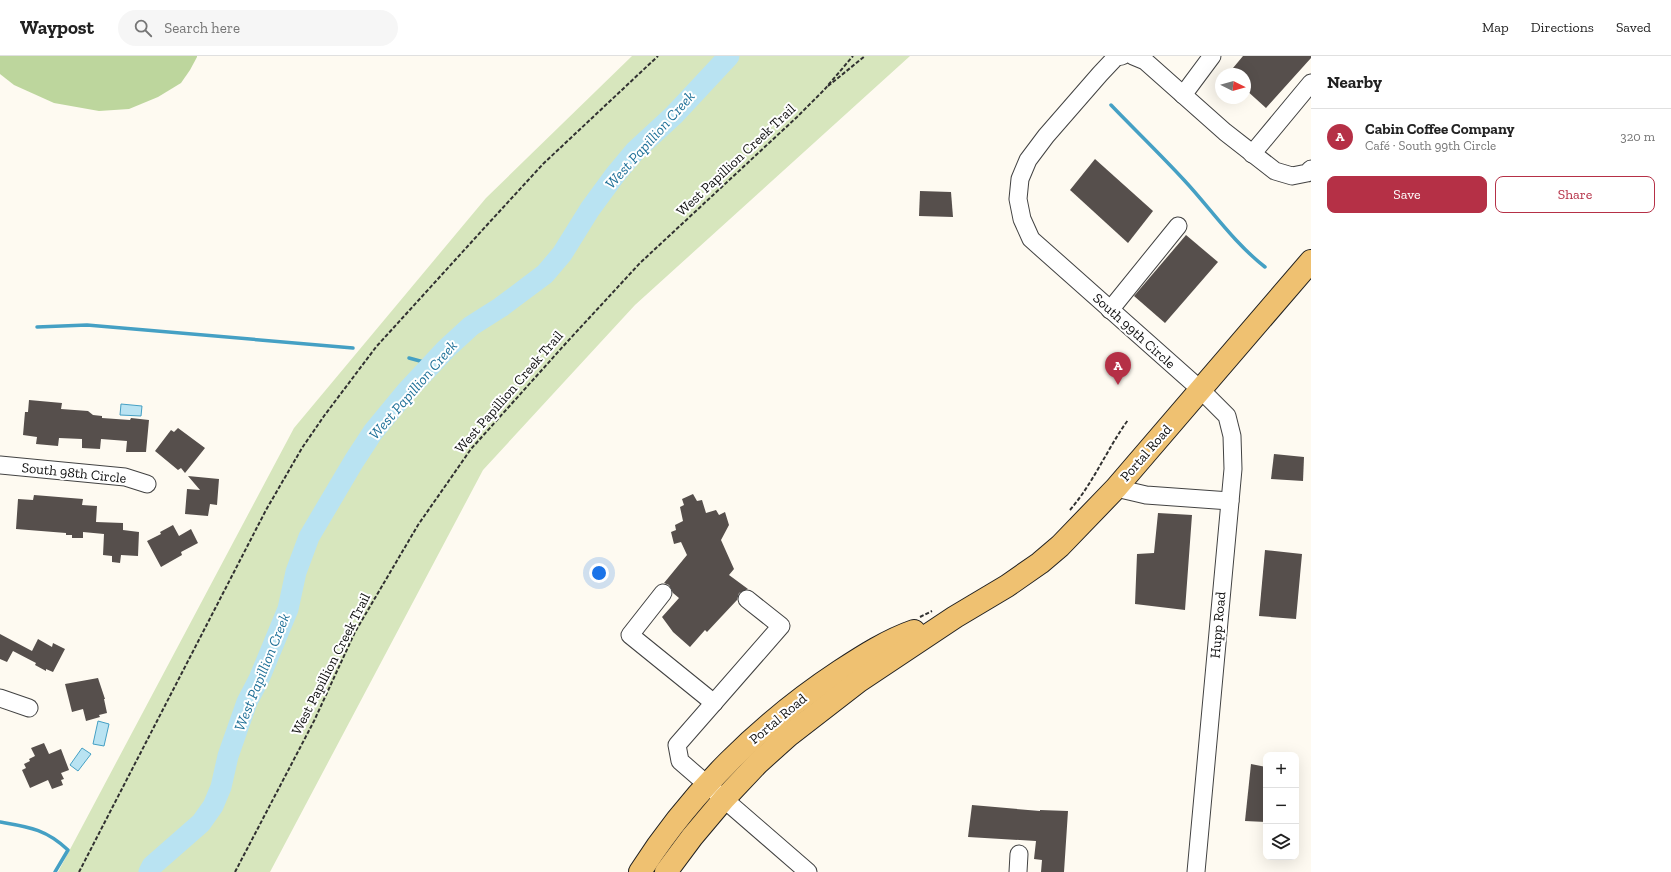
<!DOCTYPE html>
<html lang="en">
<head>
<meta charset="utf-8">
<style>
	:root { --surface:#fff; --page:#f6f6f6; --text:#222; --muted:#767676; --line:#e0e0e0; --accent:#b53046 }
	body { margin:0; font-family:"Zilla Slab",serif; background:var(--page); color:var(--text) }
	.controls { position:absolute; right:12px; bottom:12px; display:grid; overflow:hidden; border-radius:8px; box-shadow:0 4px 16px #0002 }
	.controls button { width:36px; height:36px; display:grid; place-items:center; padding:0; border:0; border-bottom:1px solid var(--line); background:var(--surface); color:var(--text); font:20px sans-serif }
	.compass { position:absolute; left:1215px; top:12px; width:36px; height:36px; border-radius:50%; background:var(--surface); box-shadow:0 4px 16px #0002; rotate:95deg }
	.you { position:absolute; left:599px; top:517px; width:14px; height:14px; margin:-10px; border:3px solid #fff; border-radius:50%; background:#1a73e8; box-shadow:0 0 0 6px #1a73e833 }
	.badge { display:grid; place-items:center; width:26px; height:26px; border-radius:50%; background:var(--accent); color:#fff; font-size:13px; font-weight:700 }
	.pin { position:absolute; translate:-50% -33px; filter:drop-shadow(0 1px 2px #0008) }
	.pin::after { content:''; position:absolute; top:21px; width:14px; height:12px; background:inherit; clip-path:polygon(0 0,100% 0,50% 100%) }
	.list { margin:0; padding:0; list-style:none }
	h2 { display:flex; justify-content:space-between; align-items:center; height:52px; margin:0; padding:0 16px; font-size:17px }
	h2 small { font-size:13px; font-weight:400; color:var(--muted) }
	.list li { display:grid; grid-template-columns:26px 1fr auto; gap:12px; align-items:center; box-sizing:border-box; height:56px; padding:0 16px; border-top:1px solid var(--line) }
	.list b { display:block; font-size:15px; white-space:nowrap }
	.list p { margin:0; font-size:13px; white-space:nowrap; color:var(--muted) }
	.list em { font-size:13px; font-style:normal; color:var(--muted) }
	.actions { display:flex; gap:8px; padding:12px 16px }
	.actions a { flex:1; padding:9px 0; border:1px solid var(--accent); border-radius:8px; text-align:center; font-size:14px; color:var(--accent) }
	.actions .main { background:var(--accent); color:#fff }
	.icon { flex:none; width:22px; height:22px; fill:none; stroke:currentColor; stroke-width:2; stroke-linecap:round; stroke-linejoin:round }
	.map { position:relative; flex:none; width:1311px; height:816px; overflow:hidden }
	header { display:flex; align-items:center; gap:24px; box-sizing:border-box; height:56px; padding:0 20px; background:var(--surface); border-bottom:1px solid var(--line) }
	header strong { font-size:19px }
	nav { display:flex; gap:22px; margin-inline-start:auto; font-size:14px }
	.search { width:280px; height:36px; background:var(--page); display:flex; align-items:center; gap:10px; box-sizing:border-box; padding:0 14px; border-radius:22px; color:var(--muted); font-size:15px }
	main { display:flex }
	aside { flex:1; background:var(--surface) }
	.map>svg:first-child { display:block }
</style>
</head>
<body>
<header>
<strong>Waypost</strong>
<div class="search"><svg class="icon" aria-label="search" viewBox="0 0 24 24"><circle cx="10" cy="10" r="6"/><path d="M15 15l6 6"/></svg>Search here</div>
<nav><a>Map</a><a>Directions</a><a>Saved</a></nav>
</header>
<main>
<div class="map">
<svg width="1311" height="816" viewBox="0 0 1311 816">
	<rect width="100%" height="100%" fill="#fefaf1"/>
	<path fill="#d7e6bd" d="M632,0H910L635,249L483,414L270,816H58L294,372L486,142Z"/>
	<path fill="#bdd69d" d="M0,0H197V1L190,14L181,27L158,41L129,53L99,55L54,47L14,29L0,18Z"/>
	<g fill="#b9e3f2" stroke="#45a0c4">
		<path d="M121,348L142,350L141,360L120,359Z"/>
		<path d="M98,665L109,668L104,690L93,688Z"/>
		<path d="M82,692L91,698L78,715L70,709Z"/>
	</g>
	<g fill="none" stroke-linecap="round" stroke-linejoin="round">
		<g stroke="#45a0c4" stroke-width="3.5">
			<path d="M1111,49C1135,74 1160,98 1184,124C1211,153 1233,186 1265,211"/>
			<path d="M37,271L87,269L353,292"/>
			<path d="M409,302L431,308"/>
			<path d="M0,766C29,771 46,773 68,794L55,816"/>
		</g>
		<path stroke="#b9e3f2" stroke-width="21" d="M149,816L152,810L201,767L213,750L221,731L228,700L247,646L259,623L288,553L296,516L309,481L354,405L373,376L406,336L446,293L471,270L501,251L545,218L562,198L590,153L615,119L635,95L674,59L729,0"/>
	</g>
	<g fill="#564f4c">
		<path d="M1243,0H1311V2L1266,52L1245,33V18H1228Z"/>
		<path d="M1095,103L1153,155L1128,187L1070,134Z"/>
		<path d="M920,135L951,136L953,161L919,160Z"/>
		<path d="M1186,179L1218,206L1165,267L1134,240Z"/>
		<path d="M29,344L62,347L61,353L88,355L93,359L102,360V362L130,364L131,362L149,364L146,396H126L127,385L101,383L100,393L82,392V383L59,382L58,390L36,388L37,381L23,379L25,356H28Z"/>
		<path d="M178,372L205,392L185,417L181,412L178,414L155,395L171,374L174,376Z"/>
		<path d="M1274,398L1304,401L1303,425L1271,423Z"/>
		<path d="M188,420L219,423L217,449L210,448L208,460L185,458L187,433L200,434Z"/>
		<path d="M693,438L697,445L702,444L706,457L716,454L719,459L725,456L729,469L721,484L734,513L729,519L748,533L739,537L737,544L707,576L705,574L690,591L673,576L662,561L679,542L673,537L669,529L664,527L687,499L681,486L674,488L671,476L676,474L675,469L683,465L680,451L684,449L682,443Z"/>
		<path d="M34,439L83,443L82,449L97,450L96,466L123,467V474L139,476L138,500L121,499L120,507L112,506V500L103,499L104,478L83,476V482H72V479H66V477L16,473L18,443L33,444Z"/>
		<path d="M1158,457L1192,459L1185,554L1135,548L1137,498L1154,497Z"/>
		<path d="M173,469L179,480L191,473L198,487L181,496L182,499L161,511L147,485L161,478L160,476Z"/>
		<path d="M1265,494L1302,498L1296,563L1259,560Z"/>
		<path d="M0,578L32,595L38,583L52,591L53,587L65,593L53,616L46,613V615L35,609L36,607L13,595L7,606L0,603Z"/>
		<path d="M98,622L105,643H104L107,657L99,659L100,661L86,665L83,653L72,656L65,628Z"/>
		<path d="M44,687L49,698L61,693L69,714L61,717L64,723L61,724L63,729L52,733L48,724L30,732L22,714L26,712L24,708L30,705L29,703L35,700L31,692Z"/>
		<path d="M1251,708L1266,711V766L1245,765Z"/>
		<path d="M972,749L1040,755V754L1068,755L1064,816H1041L1042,804L1034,803L1036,785L968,781Z"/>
	</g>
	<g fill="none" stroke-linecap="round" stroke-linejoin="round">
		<g stroke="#424242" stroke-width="19">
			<g id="minor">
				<path d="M1122,0L1116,1L1100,18L1046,80L1028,104L1020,123L1018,143L1022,163L1031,183L1201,334L1227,360L1232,380L1233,413L1196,816"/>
				<path d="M1133,0L1145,5L1225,76L1275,115L1292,120L1307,117L1311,113"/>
				<path d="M1183,39L1212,0"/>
				<path d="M1252,98L1311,27"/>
				<path d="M1110,254L1178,170"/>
				<path d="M0,409L125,421L147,428"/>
				<path d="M1116,432L1146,439L1230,445"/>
				<path d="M663,537L630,579L714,647"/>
				<path d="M747,543L781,570L677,689L680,705L808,816"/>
				<path d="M0,642L29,652"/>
				<path d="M1018,816L1019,798"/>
			</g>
		</g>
		<g stroke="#202020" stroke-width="24">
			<g id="major">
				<path d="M640,816C690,737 761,667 840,615C863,600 888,584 914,575"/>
				<path d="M666,816L692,781L724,743L758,707L788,680L859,625L955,561L1007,530L1040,507L1060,490L1116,432L1311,205"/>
			</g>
		</g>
		<g stroke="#313131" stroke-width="2" stroke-dasharray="4 2" stroke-linecap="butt">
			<path d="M828,30L865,0"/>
			<path d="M1070,454C1094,426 1107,393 1128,364"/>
			<path d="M920,561L932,555"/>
			<path d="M79,816L266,454L302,392L324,360L376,291L487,169L543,108L658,0"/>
			<path d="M235,816L314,665L355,576L418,469L471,393L567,286L640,207L797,61L824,34L853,0"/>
		</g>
		<use href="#minor" stroke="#fff" stroke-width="17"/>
		<use href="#major" stroke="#efc171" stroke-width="22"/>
	</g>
	<g text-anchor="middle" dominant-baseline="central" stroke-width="4" stroke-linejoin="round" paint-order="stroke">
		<g font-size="14" fill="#0f0f0f" stroke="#fff">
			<text transform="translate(736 104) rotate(-43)">West Papillion Creek Trail</text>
			<text transform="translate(1134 275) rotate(42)">South 99th Circle</text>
			<text transform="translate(509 336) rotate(-49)">West Papillion Creek Trail</text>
			<text transform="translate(1146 397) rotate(-49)">Portal Road</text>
			<text transform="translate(74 417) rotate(6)">South 98th Circle</text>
			<text transform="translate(1218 569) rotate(-85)">Hupp Road</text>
			<text transform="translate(331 608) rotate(-63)">West Papillion Creek Trail</text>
			<text transform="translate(778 663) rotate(-40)">Portal Road</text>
		</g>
		<g font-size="15" font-style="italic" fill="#207198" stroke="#fff">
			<text transform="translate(650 84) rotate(-48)">West Papillion Creek</text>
			<text transform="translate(413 334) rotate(-49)">West Papillion Creek</text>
			<text transform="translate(262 616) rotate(-68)">West Papillion Creek</text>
		</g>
	</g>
</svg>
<div class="controls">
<button>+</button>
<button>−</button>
<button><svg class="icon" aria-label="layers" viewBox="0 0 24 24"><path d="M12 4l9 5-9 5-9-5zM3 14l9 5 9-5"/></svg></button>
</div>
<svg class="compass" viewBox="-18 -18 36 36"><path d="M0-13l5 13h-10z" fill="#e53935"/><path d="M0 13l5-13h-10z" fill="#767676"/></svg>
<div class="you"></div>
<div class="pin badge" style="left:1118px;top:329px">A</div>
</div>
<aside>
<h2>Nearby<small></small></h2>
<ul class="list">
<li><span class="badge">A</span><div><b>Cabin Coffee Company</b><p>Café · South 99th Circle</p></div><em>320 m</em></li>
</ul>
<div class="actions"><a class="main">Save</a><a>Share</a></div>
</aside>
</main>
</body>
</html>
